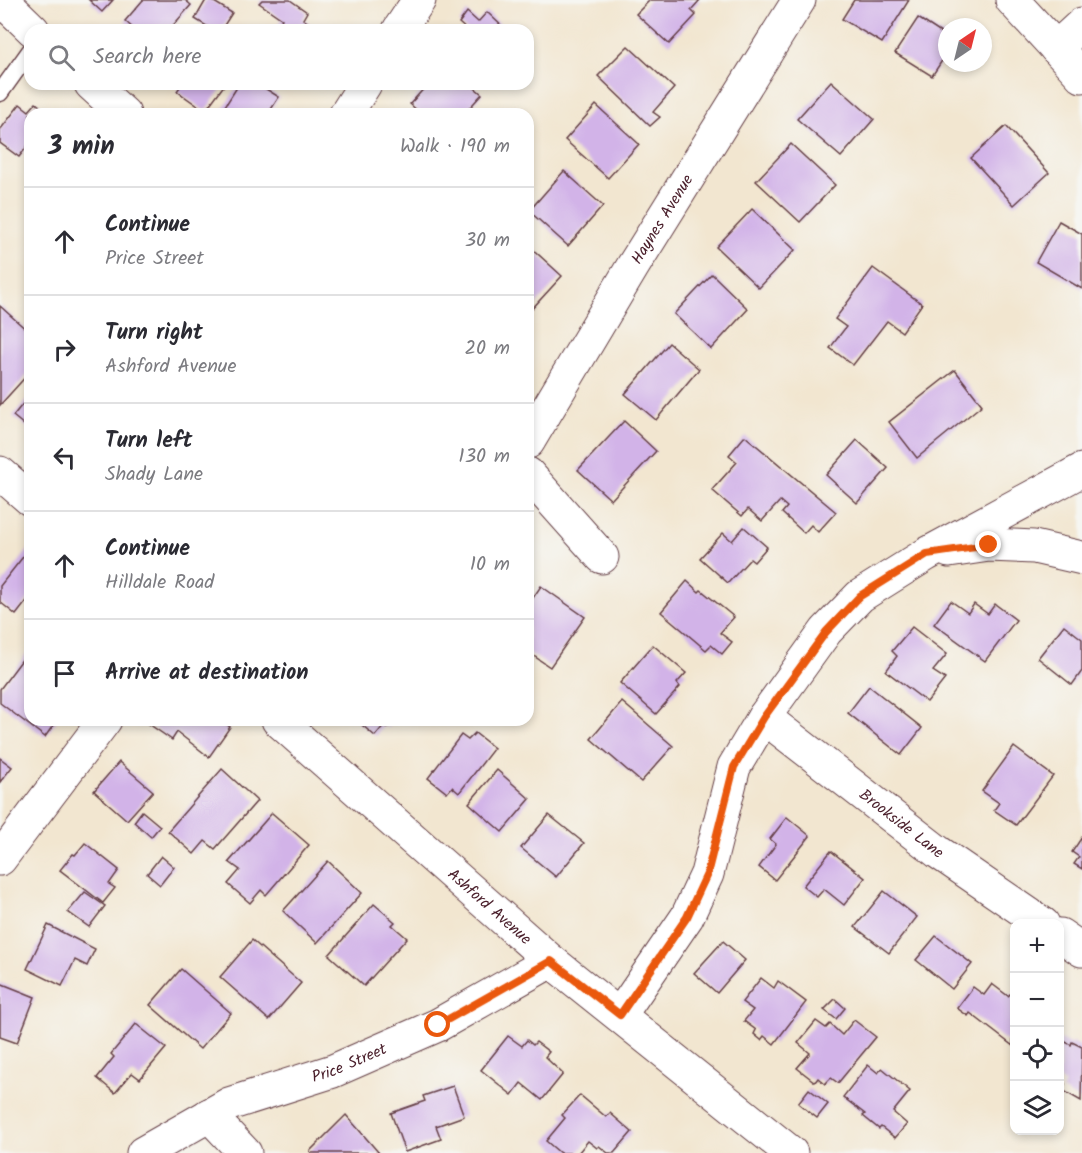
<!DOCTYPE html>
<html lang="en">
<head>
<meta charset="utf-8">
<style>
	:root { --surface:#fff; --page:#f2f2f3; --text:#2b2b33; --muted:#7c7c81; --line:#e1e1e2 }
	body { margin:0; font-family:Kalam,sans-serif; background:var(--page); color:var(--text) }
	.controls { position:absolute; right:18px; bottom:18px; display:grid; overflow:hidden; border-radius:12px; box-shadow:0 3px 9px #0003 }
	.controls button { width:54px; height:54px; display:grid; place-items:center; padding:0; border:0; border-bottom:2px solid var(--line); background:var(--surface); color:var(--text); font:30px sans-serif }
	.compass { position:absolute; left:938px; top:18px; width:54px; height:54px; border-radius:50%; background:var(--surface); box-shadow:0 3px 9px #0003; rotate:35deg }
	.stop { position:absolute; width:18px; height:18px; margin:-14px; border:4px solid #ea580c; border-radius:50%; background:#fff }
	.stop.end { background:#ea580c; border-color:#fff; box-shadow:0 2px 6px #0008 }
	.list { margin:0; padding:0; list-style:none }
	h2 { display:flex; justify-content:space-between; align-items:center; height:78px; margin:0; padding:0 24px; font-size:26px }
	h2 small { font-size:20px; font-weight:400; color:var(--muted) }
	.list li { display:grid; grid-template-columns:39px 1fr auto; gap:18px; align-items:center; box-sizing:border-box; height:108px; padding:0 24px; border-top:2px solid var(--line) }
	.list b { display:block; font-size:22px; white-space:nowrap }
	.list p { margin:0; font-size:20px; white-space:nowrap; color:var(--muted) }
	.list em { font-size:20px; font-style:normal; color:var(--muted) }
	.icon { flex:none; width:33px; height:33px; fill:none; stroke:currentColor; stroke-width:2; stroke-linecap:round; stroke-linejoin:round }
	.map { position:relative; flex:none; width:1082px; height:1153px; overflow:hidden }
	.search { position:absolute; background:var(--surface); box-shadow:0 3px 9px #0003; left:24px; top:24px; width:510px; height:66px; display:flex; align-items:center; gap:15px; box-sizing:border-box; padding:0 21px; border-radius:18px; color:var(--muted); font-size:22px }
	.panel { position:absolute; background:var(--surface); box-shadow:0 3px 9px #0003; left:24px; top:108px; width:510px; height:618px; border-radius:18px }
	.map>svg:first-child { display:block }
</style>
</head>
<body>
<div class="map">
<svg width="1082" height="1153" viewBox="0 0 1082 1153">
	<rect width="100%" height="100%" fill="#f6f6f2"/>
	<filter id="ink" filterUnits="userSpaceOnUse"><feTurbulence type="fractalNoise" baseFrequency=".0167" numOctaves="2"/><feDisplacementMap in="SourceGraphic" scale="12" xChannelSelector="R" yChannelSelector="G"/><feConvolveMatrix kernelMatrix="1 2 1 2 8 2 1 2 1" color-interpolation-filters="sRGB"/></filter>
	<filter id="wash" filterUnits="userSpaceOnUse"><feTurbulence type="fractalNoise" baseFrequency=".008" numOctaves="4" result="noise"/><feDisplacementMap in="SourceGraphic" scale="24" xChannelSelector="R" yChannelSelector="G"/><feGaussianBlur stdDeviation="1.35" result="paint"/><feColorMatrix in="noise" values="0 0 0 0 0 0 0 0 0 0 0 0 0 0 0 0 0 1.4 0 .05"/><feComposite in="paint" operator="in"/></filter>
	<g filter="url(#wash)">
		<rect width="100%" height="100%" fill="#f2e6d0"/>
		<g id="blocks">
			<g fill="#d2b3e8">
				<path d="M89,0H113L102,12Z"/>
				<path d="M143,0H185L191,5L169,30H135L125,21Z"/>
				<path d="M206,0H211L232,13L221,30H213L195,19Z"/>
				<path d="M262,0H290L307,12L303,19L319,30H275L282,19L259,3Z"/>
				<path d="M650,0H700L691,10L696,15L669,44L636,14Z"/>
				<path d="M854,0H909L882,43L842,19Z"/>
				<path d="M467,12L478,22L487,12L506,30H467L459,23Z"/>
				<path d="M918,18L947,37V53L932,76L895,53Z"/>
				<path d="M628,46L674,88L653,112L660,117L650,126L598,76Z"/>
				<path d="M831,81L874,119L841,157L797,119Z"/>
				<path d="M182,84H225L205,111L177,91Z"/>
				<path d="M239,84H258L279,97L268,114H220Z"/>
				<path d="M428,84H470L482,94L464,114H421L410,104Z"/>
				<path d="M36,103L50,114H30V143L19,157L0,143V130L20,104L29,111Z"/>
				<path d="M596,105L639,144L608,178L565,140Z"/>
				<path d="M1006,126L1049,173L1014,205L971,158Z"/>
				<path d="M791,144L835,185L800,222L756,181Z"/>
				<path d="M564,171L603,206L568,246L529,211Z"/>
				<path d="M752,209L795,250L759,288L716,247Z"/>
				<path d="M1059,221L1082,234V289L1036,262Z"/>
				<path d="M528,245L562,276L528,313Z"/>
				<path d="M873,268L922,304L902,332L887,321L853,365L830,348L846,327L835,319Z"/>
				<path d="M712,274L748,309L711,349L674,314Z"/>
				<path d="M0,306L30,333V372L0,405Z"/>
				<path d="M669,343L699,369L656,420L625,394Z"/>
				<path d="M955,370L982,405L917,458L889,422Z"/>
				<path d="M30,395V430L13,416Z"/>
				<path d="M624,421L656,451L611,500L578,470Z"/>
				<path d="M745,436L836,512L818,532L811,525L804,533L782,513L787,507L780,501L762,521L748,509L742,516L712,490L737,462L729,455Z"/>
				<path d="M857,440L888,468L857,503L826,475Z"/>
				<path d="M744,527L767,547L754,562L750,559L728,583L700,558L723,533L732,541Z"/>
				<path d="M30,548V597L16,615L0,602V586Z"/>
				<path d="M687,581L699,592L701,590L734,617L720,633L732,642L722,654L711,645L706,650L661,612Z"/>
				<path d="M541,586L585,617L550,667L528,652V605Z"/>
				<path d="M951,601L968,613L974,604L988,614L995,604L1016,620L985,661L934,624Z"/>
				<path d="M1064,625L1082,639V671L1072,685L1038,658Z"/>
				<path d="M912,627L947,654L933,671L945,679L927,702L886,671L897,656L892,651Z"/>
				<path d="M653,645L686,673L677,683L680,687L656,714L620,683Z"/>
				<path d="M30,649V720H57L45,737L0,703V689Z"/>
				<path d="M869,686L922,728L901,755L848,713Z"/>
				<path d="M622,702L673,746L641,782L591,739Z"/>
				<path d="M147,720H221L230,727L209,757L177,732L172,740L146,722Z"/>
				<path d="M356,720H394L387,728L384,725L375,736Z"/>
				<path d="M475,733L494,748L459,793L452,787L447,793L428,778L461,735L468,740Z"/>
				<path d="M1014,747L1053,776L1016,825L994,810L999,803L982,791Z"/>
				<path d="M0,758L12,767L0,782Z"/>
				<path d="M119,762L153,791L127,820L94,791Z"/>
				<path d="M222,769L257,801L215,849L205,841L194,854L168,831Z"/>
				<path d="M497,770L530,799L502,832L469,803Z"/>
				<path d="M142,811L160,826L151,837L134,822Z"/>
				<path d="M272,813L309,845L266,895L261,890L250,903L228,884L240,870L229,862Z"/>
				<path d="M549,815L584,843L556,877L521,848Z"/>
				<path d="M787,817L810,836L775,880L759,867L776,844L770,839Z"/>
				<path d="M1082,837V869L1074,864L1079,857L1072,852Z"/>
				<path d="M85,843L119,870L109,884L115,888L103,903L60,870L73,854L75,855Z"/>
				<path d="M831,851L865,878L844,905L824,889L817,897L803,886Z"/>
				<path d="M161,856L174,867L160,885L147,874Z"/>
				<path d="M328,861L362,893L317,943L283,911Z"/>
				<path d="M884,891L917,917L889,953L855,927Z"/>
				<path d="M85,892L105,906L89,927L68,912Z"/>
				<path d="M374,904L395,922L392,925L407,938L364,986L329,955Z"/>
				<path d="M48,925L95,949L87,966L75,960L62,986L27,969Z"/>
				<path d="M936,936L972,964L952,989L916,960Z"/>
				<path d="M252,940L301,983L269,1020L220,977Z"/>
				<path d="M723,941L745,960L717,993L694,973Z"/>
				<path d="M181,969L231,1013L200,1049L150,1005Z"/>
				<path d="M761,978L774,988L778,981L806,1002L774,1044L764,1036L761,1040L754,1034L756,1030L744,1021L753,1010L742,1002Z"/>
				<path d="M0,983L35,997L17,1043L0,1037Z"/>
				<path d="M992,984L1008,996L1010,994L1014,998L1013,1046L970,1013L968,1016L957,1008L973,987L984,995Z"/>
				<path d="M835,999L845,1008L836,1019L824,1010Z"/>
				<path d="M854,1020L876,1037L838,1083L831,1078L825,1084L818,1078L815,1082L797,1068L810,1053L798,1043L816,1021L826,1028L830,1024L842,1035Z"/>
				<path d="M136,1024L166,1048L140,1079L132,1073L115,1093L97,1078L114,1057L111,1054Z"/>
				<path d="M508,1036L522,1046L527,1040L533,1045L536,1042L549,1052L545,1057L563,1074L542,1100L521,1083L512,1095L481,1070Z"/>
				<path d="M1060,1039L1071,1045L1072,1042L1082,1047L1081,1101L1062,1090L1065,1084L1060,1080Z"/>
				<path d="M868,1065L878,1073L882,1068L910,1091L893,1112L907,1124L895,1138L881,1127L879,1129L863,1116L865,1114L843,1097Z"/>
				<path d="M453,1086L464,1116L436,1126L441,1139L405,1152L391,1113L425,1101L423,1096Z"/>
				<path d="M809,1089L828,1104L817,1118L798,1103Z"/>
				<path d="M580,1095L606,1117L610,1113L632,1132L614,1153H608L599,1146L597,1148L588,1141L578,1153H560L546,1141L565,1118L562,1115Z"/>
				<path d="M346,1115L379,1153H311L310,1151Z"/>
			</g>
		</g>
	</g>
	<g filter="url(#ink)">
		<use href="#blocks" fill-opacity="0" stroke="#633d44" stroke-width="1.5"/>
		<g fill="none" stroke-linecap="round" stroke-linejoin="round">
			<g stroke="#633d44" stroke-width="19">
				<path id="service" d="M0,93L30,51"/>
			</g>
			<g stroke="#633d44" stroke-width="35">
				<g id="minor">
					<path d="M2,0L33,30"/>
					<path d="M1012,0L1082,76"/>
					<path d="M399,30L419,0"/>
					<path d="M1056,48L1082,24"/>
					<path d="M91,84L124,114"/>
					<path d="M346,114L365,84"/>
					<path id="s1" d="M528,442L633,266L799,0"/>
					<path d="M528,474L602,557"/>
					<path d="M949,551L989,545L1034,547L1082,558"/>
					<path id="s2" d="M764,717L938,852L1043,924"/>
					<path d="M1060,935L1082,950"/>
					<path d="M620,1015L687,917L707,874L734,767L764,717L826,631L860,596L927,554L1082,470"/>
					<path d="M209,1115L245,1153"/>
					<path id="s3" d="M143,1153L229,1104L333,1071L438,1025L551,961"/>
				</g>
			</g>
			<g stroke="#633d44" stroke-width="35">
				<path id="tertiary" d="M0,859L105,720"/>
			</g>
			<g stroke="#633d44" stroke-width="35">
				<g id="secondary">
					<path d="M0,473L30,499"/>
					<path id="s4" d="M278,720L551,961L791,1153"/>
				</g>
			</g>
			<use href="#service" stroke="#fff" stroke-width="16"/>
			<use href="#minor" stroke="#fff" stroke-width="33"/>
			<use href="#tertiary" stroke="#fff" stroke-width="33"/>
			<use href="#secondary" stroke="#fff" stroke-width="33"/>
		</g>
	</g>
	<g fill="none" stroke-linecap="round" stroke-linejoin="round" filter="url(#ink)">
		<path stroke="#ea580c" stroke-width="8" d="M438,1025L551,961L620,1015L687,917L707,874L734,767L764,717L826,632L860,596L927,554L989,545"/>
	</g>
	<g text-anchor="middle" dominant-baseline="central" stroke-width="4.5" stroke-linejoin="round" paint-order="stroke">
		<g font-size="16" fill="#4a1f2b" stroke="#f6f6f2">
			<text stroke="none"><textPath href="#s1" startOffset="260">Haynes Avenue</textPath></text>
			<text stroke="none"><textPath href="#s2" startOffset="174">Brookside Lane</textPath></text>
			<text stroke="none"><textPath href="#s4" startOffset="282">Ashford Avenue</textPath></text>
			<text stroke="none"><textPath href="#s3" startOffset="226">Price Street</textPath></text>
		</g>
	</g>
</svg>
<div class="controls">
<button>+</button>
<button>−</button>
<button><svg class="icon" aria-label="locate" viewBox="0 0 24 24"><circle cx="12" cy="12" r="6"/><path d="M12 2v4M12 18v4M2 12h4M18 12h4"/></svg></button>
<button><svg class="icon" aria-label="layers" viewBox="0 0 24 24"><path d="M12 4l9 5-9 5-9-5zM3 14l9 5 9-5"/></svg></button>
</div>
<svg class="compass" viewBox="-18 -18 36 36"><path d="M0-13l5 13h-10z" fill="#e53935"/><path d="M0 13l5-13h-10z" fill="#7c7c81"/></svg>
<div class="stop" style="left:438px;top:1025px"></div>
<div class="stop end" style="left:989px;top:545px"></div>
<div class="search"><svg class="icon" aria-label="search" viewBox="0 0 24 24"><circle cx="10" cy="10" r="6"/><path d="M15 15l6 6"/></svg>Search here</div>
<section class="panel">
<h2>3 min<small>Walk · 190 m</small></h2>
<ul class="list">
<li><svg class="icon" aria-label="ahead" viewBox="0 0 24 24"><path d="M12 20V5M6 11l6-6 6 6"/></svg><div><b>Continue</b><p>Price Street</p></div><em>30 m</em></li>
<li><svg class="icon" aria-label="right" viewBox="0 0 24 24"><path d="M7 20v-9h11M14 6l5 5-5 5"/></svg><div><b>Turn right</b><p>Ashford Avenue</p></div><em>20 m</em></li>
<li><svg class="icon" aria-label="left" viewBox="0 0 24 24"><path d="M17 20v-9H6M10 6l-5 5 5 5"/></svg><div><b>Turn left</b><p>Shady Lane</p></div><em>130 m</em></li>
<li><svg class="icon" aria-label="ahead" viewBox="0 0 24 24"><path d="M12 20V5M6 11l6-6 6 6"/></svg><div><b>Continue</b><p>Hilldale Road</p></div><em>10 m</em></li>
<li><svg class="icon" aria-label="arrive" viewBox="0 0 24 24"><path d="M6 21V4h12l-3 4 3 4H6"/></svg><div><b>Arrive at destination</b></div></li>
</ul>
</section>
</div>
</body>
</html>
